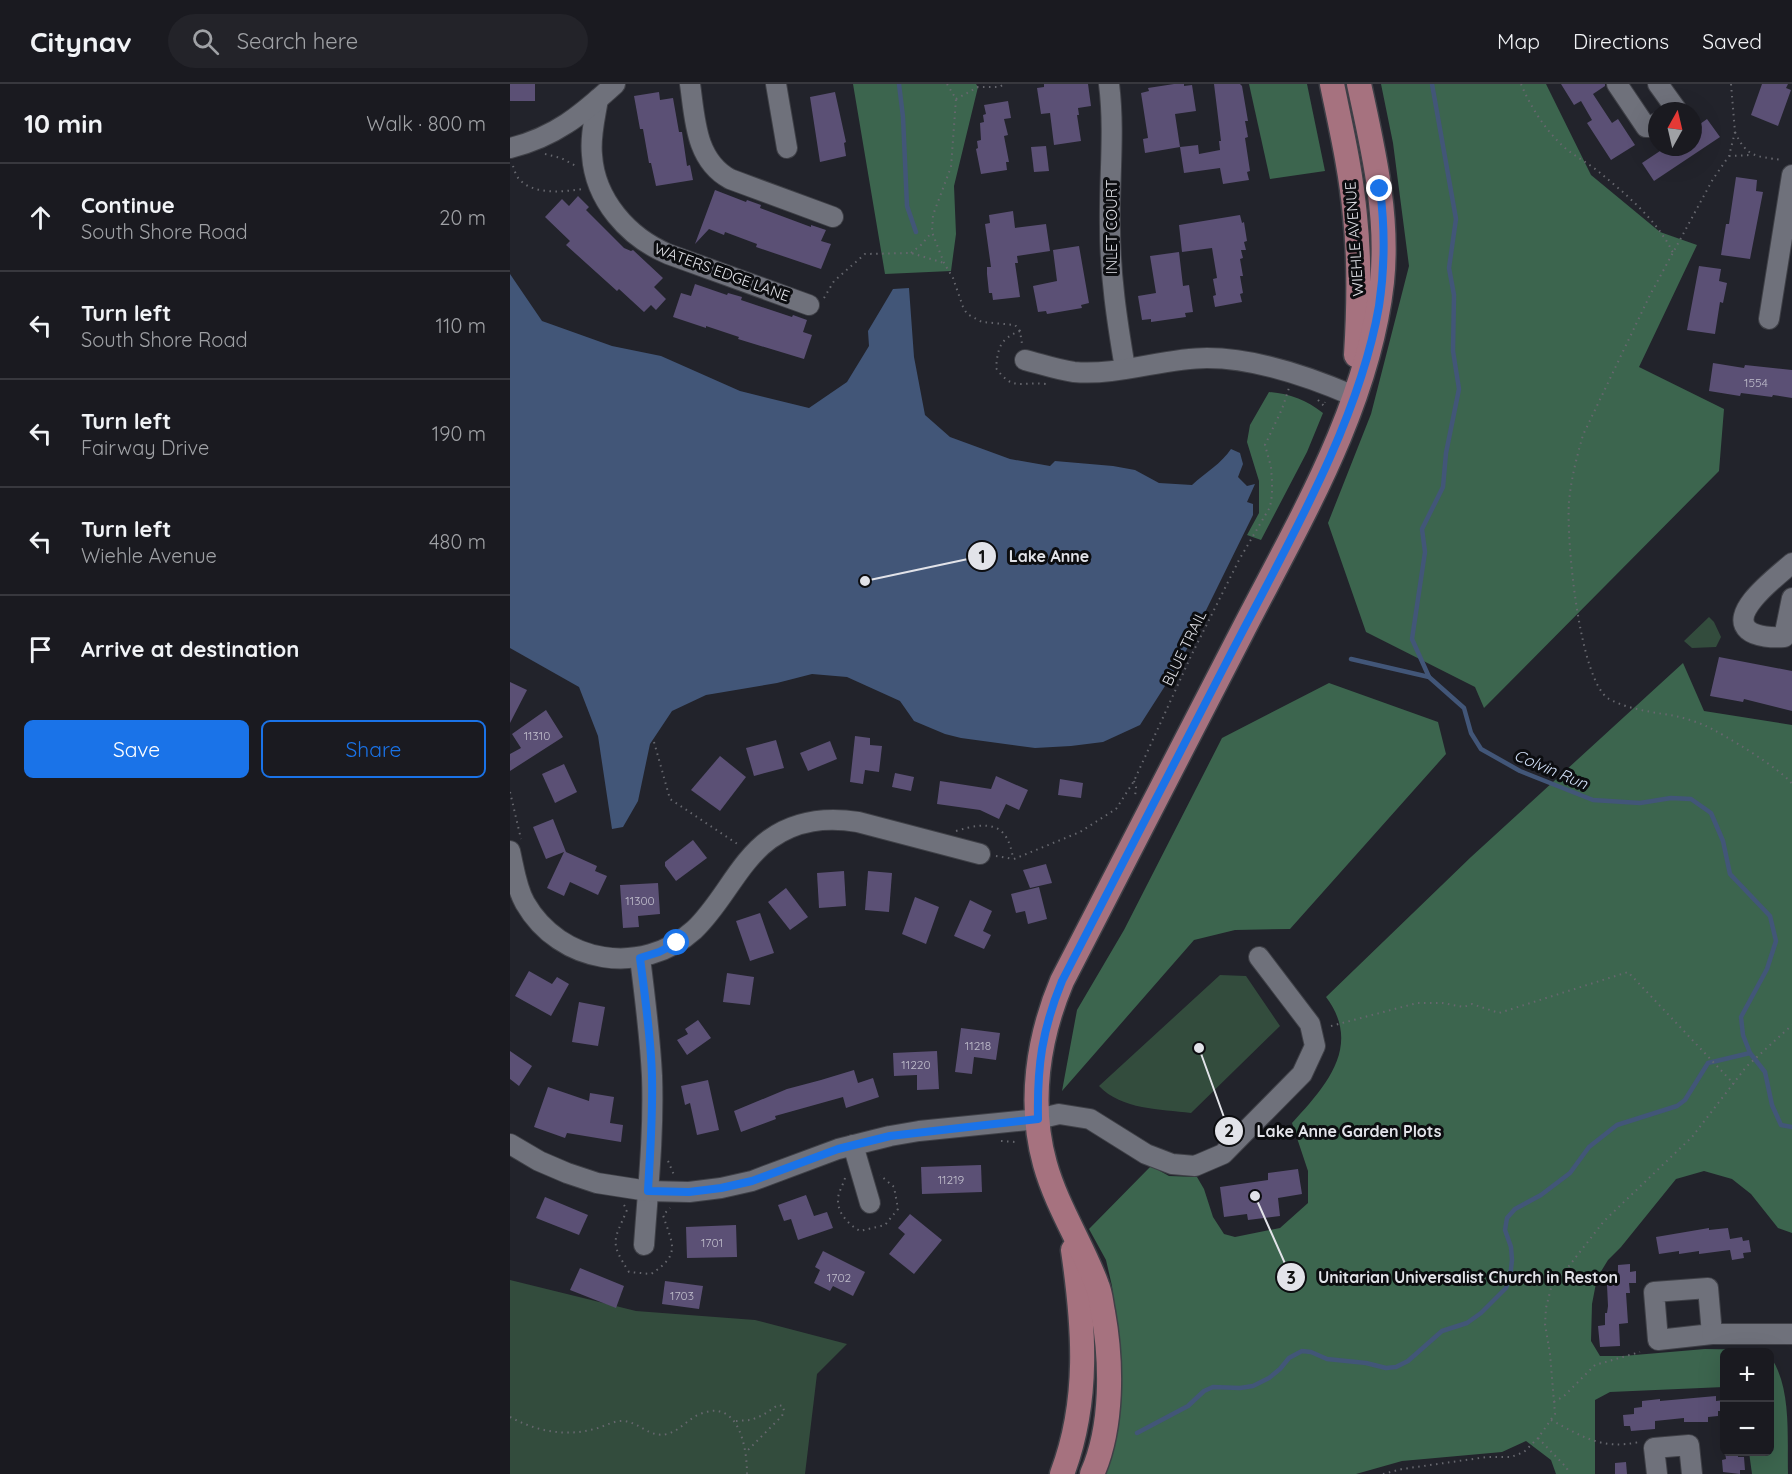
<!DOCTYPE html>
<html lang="en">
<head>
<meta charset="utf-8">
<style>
	:root { --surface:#1a1a20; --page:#232329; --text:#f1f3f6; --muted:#9fa1a5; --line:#38383e; --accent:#1a73e8 }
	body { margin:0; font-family:Quicksand,sans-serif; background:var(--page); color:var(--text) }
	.controls { position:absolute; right:18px; bottom:18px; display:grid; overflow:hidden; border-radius:9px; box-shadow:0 6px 24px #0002 }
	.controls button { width:54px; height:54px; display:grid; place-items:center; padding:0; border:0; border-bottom:2px solid var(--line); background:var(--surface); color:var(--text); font:30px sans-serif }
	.compass { position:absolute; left:1138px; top:18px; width:54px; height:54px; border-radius:50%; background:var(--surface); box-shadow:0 6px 24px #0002; rotate:8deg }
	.stop { position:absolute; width:18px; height:18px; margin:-14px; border:4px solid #1a73e8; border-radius:50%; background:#fff }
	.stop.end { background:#1a73e8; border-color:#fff; box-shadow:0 2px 6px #0008 }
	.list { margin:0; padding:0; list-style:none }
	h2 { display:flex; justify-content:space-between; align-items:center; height:78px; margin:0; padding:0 24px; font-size:26px }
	h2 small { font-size:20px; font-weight:400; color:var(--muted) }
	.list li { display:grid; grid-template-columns:39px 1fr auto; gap:18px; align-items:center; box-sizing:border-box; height:108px; padding:0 24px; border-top:2px solid var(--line) }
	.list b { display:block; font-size:22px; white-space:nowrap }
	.list p { margin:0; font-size:20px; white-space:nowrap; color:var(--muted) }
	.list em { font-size:20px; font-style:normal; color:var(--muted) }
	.actions { display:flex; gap:12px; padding:18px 24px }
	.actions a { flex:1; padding:14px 0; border:2px solid var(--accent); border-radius:9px; text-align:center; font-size:21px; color:var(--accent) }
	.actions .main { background:var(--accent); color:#fff }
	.icon { flex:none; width:33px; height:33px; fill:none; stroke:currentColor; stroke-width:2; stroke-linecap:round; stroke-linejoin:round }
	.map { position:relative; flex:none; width:1282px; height:1390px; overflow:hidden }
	header { display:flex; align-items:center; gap:36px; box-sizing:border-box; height:84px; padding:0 30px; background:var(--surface); border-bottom:2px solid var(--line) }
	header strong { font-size:28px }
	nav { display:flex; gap:33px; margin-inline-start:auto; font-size:21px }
	.search { width:420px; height:54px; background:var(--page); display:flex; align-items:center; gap:15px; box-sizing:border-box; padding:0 21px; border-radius:33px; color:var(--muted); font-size:22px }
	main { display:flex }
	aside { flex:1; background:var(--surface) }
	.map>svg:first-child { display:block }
</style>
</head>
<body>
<header>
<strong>Citynav</strong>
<div class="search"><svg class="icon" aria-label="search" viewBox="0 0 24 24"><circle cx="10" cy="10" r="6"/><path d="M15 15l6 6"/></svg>Search here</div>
<nav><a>Map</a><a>Directions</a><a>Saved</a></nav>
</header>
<main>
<aside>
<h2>10 min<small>Walk · 800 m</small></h2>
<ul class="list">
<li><svg class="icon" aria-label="ahead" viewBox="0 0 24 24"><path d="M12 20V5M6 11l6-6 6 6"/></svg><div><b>Continue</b><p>South Shore Road</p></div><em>20 m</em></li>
<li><svg class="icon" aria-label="left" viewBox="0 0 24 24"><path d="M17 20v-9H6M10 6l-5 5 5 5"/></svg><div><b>Turn left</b><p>South Shore Road</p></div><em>110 m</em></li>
<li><svg class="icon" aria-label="left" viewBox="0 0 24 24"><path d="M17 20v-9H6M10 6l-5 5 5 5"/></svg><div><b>Turn left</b><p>Fairway Drive</p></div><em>190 m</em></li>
<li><svg class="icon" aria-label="left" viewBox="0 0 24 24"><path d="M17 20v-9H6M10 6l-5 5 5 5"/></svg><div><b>Turn left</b><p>Wiehle Avenue</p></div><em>480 m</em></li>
<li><svg class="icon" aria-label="arrive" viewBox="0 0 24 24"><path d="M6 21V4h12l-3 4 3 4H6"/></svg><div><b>Arrive at destination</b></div></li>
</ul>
<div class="actions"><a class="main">Save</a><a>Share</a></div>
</aside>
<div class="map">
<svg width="1282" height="1390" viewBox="0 0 1282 1390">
	<rect width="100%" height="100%" fill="#22232b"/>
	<g fill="#334c3d">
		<path d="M1199,533L1204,538L1211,553L1206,563L1182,564L1174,557Z"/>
		<path d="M710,891L736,892L770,942L681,1029C650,1025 612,1026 589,1002Z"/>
		<path d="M0,1196L126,1227L245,1236L337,1260L307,1290L295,1390H0Z"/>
	</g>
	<g fill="#3c654e">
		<path d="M343,0H466L468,3L444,102L446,150L441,187L375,190Z"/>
		<path d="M739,0H797L815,87L760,95Z"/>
		<path d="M871,0H1036L1081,91L1150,148L1187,161L1129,283L1214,325L1209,387L974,624L965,603L856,548L818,439L861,330L899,182L883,59Z"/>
		<path d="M759,308C781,310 796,316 813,329L797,368L751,456L737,451L749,429V397L737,358L740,341Z"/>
		<path d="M1173,579L1194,627L1282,641V1149L1268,1144L1241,1110L1222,1095L1194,1087L1166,1095L1111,1163L1098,1176L1087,1194L1082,1220L1081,1257L1090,1272H1113L1195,1265L1256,1266L1257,1268H1214V1303L1100,1308L1085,1316V1390H1046L1041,1376L1016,1357L992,1368L892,1377L846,1390H592L610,1285L602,1202L596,1176L579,1145L641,1082L659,1092L687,1093L694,1105L703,1133L714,1150L725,1153L770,1144L798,1119V1087L782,1039C815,1003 853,962 816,913L961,773Z"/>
		<path d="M819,599L928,638L936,670L780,845L725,846L684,856L552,1007L567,926L614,846L712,654Z"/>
		<path d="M1260,1272C1282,1303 1277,1353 1278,1390H1242L1239,1368H1260Z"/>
	</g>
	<path fill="#425678" d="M0,190L32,237L102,262L151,272L230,307L299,324L337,298L359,262L358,247L383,205L399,204L404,273L415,331L440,353L500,375L540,382L545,377L603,382L625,386L649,399L682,401C695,389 712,379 721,365L730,369L733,380L728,393L737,402L745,400L737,418L743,420V431L671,577L630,641L593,658L561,662L525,664L451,654L435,650L404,637L390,617L337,593L302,590L267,599L196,611L162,627L140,660L128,717L113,743L102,745L88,652L69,603L0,564Z"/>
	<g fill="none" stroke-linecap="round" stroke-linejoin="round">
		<g stroke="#425678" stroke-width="4.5">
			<path d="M389,0L393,33L397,122L406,148"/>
			<path d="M841,575L919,593L954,624L961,649L971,665L1010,687L1083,716L1130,719L1161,714L1181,715L1201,729L1213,757L1220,790L1260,832L1266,857L1257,885L1231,933L1233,951L1240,969L1255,988L1262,1021L1271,1041L1282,1043"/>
			<path d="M919,593L902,555L915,468L912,445L933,403L936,369L949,305L943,267L944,211L939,184L946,135L922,0"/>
			<path d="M627,1349L678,1322L694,1307L703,1303L730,1304L743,1302L759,1294L770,1285L779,1274L792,1267L801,1268L817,1275L856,1279L876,1284L886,1283L898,1277L932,1247L957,1239L971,1229L996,1204L1000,1194L1002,1176L1001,1163L995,1146L997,1134L1005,1125L1031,1111L1060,1089L1079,1063L1107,1041L1167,1022L1175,1016L1198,979L1240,969"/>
		</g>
	</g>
	<g fill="#5b5075">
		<rect x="0" y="0" width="25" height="17"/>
		<path d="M534,0H578L581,22L568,24L569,31H567L571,57L544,61L540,29L531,30L527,4L534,3Z"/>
		<path d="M664,0H674V2L682,1L686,27L665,30L670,63L635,69L633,55L638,54L631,9L639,7L638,4Z"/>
		<path d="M704,0H730L732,2L738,37H735L738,53L735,54L740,87L737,88L739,96L713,100L710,84L674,89L670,63L688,61L689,70L710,66L709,57H711Z"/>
		<path d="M1051,0H1095V2L1083,10L1102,39L1108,35L1125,61L1101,76L1077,39L1082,36L1071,17L1064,21Z"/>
		<path d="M1252,0H1278L1276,4L1281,6L1268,42L1241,31Z"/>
		<path d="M149,8L150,16L163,14L169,48H172L177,82L180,81L183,96L146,102L141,79H139L133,45H130L124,12Z"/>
		<path d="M325,8L336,58L334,59L336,72L310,78L300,13Z"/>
		<path d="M498,17L501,34L494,35L498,51L494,52L499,78H496L497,86L471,90L466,65L468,64L467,57L471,56L470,39L474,38L473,31L476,30L474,21Z"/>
		<path d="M1197,35L1210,53L1144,97L1132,79L1156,63H1183V45Z"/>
		<path d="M536,62L539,87L524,88L521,63Z"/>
		<path d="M1226,93L1247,96L1246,107L1253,108L1240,175L1211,171L1216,140H1219Z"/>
		<path d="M205,106L236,118L237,116L251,121L250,124L301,143V141L316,146L311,157L321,160L311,185L246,163L247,160L215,148L214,151L199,145L185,160Z"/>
		<path d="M68,112L79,123L76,126L114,164L121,167L123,166L153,194L144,203L156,215L146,226L141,221L134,228L109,205L107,207L56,161L60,157L35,133L52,115L59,122Z"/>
		<path d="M503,127L505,144L536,140L540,167L507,172L508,179H505L510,213L483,216L482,209H479L477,190V183H481L475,140L480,139L479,131Z"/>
		<path d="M730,131L732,139L734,138L737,157L734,158L736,166H731L733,174L730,175L733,192H730L733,209L730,210L732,218L705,223L703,212L706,211L703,195L707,194L702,164L672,168L669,141Z"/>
		<path d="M569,162L579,219L571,221L572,224L537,230L536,227L528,228L523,202L547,197L543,166Z"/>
		<path d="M669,168L673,202L679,201L683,228L675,229L676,233L641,238V235L632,236L628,212L646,209L640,172Z"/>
		<path d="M1189,182L1211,185L1209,197L1217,199L1213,219L1210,218L1205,250L1177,246Z"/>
		<path d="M185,200L217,211L218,209L232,213L231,216L282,233L283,231L297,236L293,248L302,251L294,275L228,255L229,253L196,242V244L163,233L171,209L181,212Z"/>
		<path d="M1203,279L1234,284L1235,281L1282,286V314L1263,311L1262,313L1231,309L1230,312L1199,307Z"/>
		<path d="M1209,573L1282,587V627L1234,615L1233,618L1200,612Z"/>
		<path d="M0,598L17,606L0,639Z"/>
		<path d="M36,626L53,653L0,687V670L11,664L2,650Z"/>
		<path d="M345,652L360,654V661L372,662L369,688L355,686L353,700L340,698Z"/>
		<path d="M266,656L274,684L244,692L236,664Z"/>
		<path d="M320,657L327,675L298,687L290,669Z"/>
		<path d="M210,672L236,693L210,727L181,706Z"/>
		<path d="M54,680L67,708L45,719L32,690Z"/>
		<path d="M385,689L404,693L401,707L382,703Z"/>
		<path d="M486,692L518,706L509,726L496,720L489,735L470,726L427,720L430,697L481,705Z"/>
		<path d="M550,695L573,699L571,714L548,711Z"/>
		<path d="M43,735L56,768L87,782L85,787L97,792L88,811L60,798L54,812L37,804L54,768L36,775L23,743Z"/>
		<path d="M183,756L197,774L166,797L155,782V778Z"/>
		<path d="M536,780L542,799L520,804L513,786Z"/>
		<path d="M334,787L336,822L309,824L307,789Z"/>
		<path d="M358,787L382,789L379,828L355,826Z"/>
		<path d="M148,799L150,830L128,832L129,843L113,844L110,801Z"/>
		<path d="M529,803L537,835L518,840L515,827L506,829L501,810Z"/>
		<path d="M276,804L298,833L280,846L258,818Z"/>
		<path d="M405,813L429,823L416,860L392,850Z"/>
		<path d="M460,816L482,827L473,847L481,851L474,865L444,852Z"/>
		<path d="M250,829L264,869L240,877L226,837Z"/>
		<path d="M19,887L42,900L47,893L59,900L41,932L5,912Z"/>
		<path d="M217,889L244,893L240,921L213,918Z"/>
		<path d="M69,918L95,923L88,962L62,958Z"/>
		<path d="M188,936L201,954L177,971L167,956L178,950L175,945Z"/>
		<path d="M451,944L490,949L486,976L464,973L462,990L445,988Z"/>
		<path d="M0,967L22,982L9,1002L0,995Z"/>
		<path d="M427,967L429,1005L407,1006V991L384,992L383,969Z"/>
		<path d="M344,986L348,999L363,994L369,1013L336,1024L333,1013L265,1032L266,1035L231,1048L224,1027L277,1005L311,996Z"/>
		<path d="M198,996L209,1046L187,1051L180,1019L175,1021L171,1002Z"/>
		<path d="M38,1003L79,1017L80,1009L104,1013L100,1039L113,1041L111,1058L57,1049L55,1054L24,1043Z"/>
		<path d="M471,1081L472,1108L412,1110L411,1083Z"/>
		<path d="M788,1085L792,1110L768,1114L770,1132L738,1136L737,1130L714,1133L710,1103L758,1096V1089Z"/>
		<path d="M296,1111L304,1132L317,1128L323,1144L288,1156L281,1135L274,1137L268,1121Z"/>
		<path d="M35,1113L78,1131L69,1151L26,1134Z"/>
		<path d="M400,1130L432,1156L404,1190L379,1170L395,1150L388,1144Z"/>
		<path d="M226,1141L227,1173L177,1174L176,1143Z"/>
		<path d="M1199,1144V1146L1218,1144L1220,1155L1232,1153L1233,1157L1239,1156L1241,1168L1233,1169L1234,1174L1222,1176L1220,1166L1189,1170V1167L1169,1170V1167L1149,1170L1146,1153Z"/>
		<path d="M313,1167L355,1188L343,1212L323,1202L320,1207L304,1199L310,1186L305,1183Z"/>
		<path d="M1120,1180V1188L1126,1187V1199H1119L1120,1209H1116L1118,1239L1109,1240L1110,1262L1090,1263L1088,1242L1095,1241V1229H1097L1098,1222L1097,1201L1104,1200L1103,1188H1108V1181Z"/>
		<path d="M70,1184L114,1202L106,1224L60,1206Z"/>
		<path d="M155,1197L193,1202L189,1225L152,1220Z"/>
		<path d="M1206,1312V1317L1214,1316L1215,1327H1208V1332L1198,1333V1338H1174V1334L1145,1337V1345L1121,1347L1120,1342H1114L1113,1331L1124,1330V1324L1132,1323V1317L1150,1315V1317Z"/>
		<path d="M1215,1368H1228V1373H1234L1235,1386H1230V1390L1213,1388L1212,1376L1216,1375Z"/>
		<path d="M1116,1378L1117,1390H1105V1379Z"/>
	</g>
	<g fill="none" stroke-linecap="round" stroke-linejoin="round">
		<g stroke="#3f4047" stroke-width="22">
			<g id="minor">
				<path d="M180,0C185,34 185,76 220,95L323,133"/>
				<path d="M266,0L277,64"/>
				<path d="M599,0C605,47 599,95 600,143C600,191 607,237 615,284"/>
				<path d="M1107,0L1136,43H1140L1147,39"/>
				<path d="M1148,0L1166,25L1163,27"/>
				<path d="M88,15C85,34 80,52 82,71C85,116 118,153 158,170L299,221"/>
				<path d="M0,64C45,53 71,31 105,0"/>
				<path d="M1259,235L1282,91"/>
				<path d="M515,276C531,280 548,286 564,288C609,292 653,274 697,274C745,274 800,293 844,312"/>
				<path d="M1282,479C1269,491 1218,528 1238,546C1246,553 1264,554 1274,553L1282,514"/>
				<path d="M0,767C4,784 6,803 15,819C50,880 132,893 184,846C213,819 228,778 260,755C287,736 316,733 348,738L470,770"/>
				<path d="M130,874C135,913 140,952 142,992C144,1049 138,1105 134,1161"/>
				<path d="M0,1060L29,1077L57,1089L87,1099L138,1107L179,1108L211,1104L242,1097L328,1065L380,1052L409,1047L528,1035L549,1030L580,1035L636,1070L662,1080L685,1082L713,1070L792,990L805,962L800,940L749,873"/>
				<path d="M343,1061L360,1119"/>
				<path d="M1198,1204L1202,1250L1148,1256L1144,1208Z"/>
				<path d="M1202,1250H1282"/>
				<path d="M1147,1390L1144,1364L1179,1361L1182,1390"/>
			</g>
		</g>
		<g stroke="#3f4047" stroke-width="27">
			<g id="major">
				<path d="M822,0C831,44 841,87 845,132C850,178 849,224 846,271"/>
				<path d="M552,1390C580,1316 574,1242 563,1166"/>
				<path d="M582,1390C603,1343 602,1278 593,1228C591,1219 591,1210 587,1201C572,1160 547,1123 535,1080C518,1019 528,954 552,897C612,781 671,665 731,550C788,439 858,324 872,198C879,131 863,65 849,0"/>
			</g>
		</g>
		<g stroke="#66676e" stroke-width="2" stroke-dasharray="1.5 4.5" stroke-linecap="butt">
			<path d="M437,0L446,15L441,83L423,131L422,148L434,179L443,194L453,223L457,230L472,238L505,241L510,247L512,260"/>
			<path d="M1011,0C1021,24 1036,47 1055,64C1066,73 1078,79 1089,88C1116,110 1148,137 1163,169"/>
			<path d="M1221,0L1225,48L1219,72L1203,95L1140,211L1073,351C1067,372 1061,395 1059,418C1056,453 1069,597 1099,615C1120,626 1143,628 1165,632C1175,634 1187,638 1196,642C1212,649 1274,687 1282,700"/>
			<path d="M446,15L468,3H489L495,0"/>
			<path d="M1225,48C1237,74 1246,72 1272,76"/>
			<path d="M35,70L51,74L66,82"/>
			<path d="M1219,72L1241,71"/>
			<path d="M3,82C4,85 6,92 9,95C23,111 53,108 72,105"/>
			<path d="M401,169L411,161L422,148"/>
			<path d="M314,214L324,197L355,170L401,169L434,179"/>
			<path d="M510,247C490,255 488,263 486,284C503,308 511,297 536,300"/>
			<path d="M808,316L814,322L815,318"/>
			<path d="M144,658L160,715L229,761"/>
			<path d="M624,697L626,703L625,713"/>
			<path d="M0,708L11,755"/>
			<path d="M446,747C478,737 498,738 503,775"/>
			<path d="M486,772L503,775"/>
			<path d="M504,775L570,748L606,725L624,697L681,572L729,476L760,423L762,411V397L761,383L755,361L772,325L779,304"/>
			<path d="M821,942L907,919H932L954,923L962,920L989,929L1118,888L1224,1000"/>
			<path d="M491,1057L506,1058"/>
			<path d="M158,1077L164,1091"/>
			<path d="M335,1094C333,1101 329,1107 328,1114C327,1129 338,1140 350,1147L375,1141L388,1125L384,1103L370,1091"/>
			<path d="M114,1121L117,1126C104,1157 99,1157 119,1188L141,1190C172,1170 162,1160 153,1131L160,1124"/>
			<path d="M1044,1318L1054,1312L1085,1281L1130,1268"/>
			<path d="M0,1333C26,1347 55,1353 84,1345C94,1343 104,1336 114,1337C131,1339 139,1354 157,1350C169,1347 177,1336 188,1331C228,1312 237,1362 237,1390"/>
			<path d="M1041,1336C1073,1353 1092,1366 1129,1358"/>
			<path d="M226,1337L241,1336L253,1331L268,1321L273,1322L274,1327L272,1332L236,1368"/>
			<path d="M1028,1354L1057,1384L1058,1390"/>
			<path d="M873,1390L892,1385L977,1373H1001L1014,1368L1028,1354L1045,1330L1040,1270L1035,1240L1036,1224L1042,1200L1059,1182L1094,1137L1182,1053L1236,983L1282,941"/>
		</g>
		<use href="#minor" stroke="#6f717b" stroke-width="20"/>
		<use href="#major" stroke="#a6727f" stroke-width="24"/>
	</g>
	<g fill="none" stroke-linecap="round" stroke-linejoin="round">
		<path stroke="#1a73e8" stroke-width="8" d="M167,859L149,868L130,874C135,913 141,953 142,993C143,1031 140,1069 138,1107L179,1108L211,1104L242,1097L328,1065L380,1052L528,1035C527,982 532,946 552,897C606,792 660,687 714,583C770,473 848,344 869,222C875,183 875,144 870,105"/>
	</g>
	<g text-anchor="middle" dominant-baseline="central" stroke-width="6" stroke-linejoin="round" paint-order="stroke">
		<g font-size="12" fill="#c0becc">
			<text x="1246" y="298">1554</text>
			<text x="27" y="651">11310</text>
			<text x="130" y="816">11300</text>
			<text x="468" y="961">11218</text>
			<text x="406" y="980">11220</text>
			<text x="441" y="1095">11219</text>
			<text x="202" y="1158">1701</text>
			<text x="329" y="1193">1702</text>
			<text x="172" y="1211">1703</text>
		</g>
		<g font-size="15" fill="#e2e3e9" stroke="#0c0d10">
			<text transform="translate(601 143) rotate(-90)">INLET COURT</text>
			<text transform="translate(844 155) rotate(-94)">WIEHLE AVENUE</text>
			<text transform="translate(212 188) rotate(20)">WATERS EDGE LANE</text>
			<text transform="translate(674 564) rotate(-64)">BLUE TRAIL</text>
		</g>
		<g font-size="16" font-style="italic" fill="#d2e0f8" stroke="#0c0d10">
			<text transform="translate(1041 685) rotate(23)">Colvin Run</text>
		</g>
	</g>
	<path fill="none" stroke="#e2e3e9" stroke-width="2" d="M355 497L472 472M689 964L719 1047M745 1112L781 1193"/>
	<g fill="#e2e3e9" stroke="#0c0d10" stroke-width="2">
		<circle cx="355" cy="497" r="6"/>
		<circle cx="689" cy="964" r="6"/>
		<circle cx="745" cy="1112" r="6"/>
		<circle cx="472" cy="472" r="15"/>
		<circle cx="719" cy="1047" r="15"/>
		<circle cx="781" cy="1193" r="15"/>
	</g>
	<g font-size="18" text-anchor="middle" font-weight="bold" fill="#111">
		<text x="472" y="479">1</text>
		<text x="719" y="1053">2</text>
		<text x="781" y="1200">3</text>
	</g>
	<g font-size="16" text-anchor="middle" font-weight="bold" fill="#e2e3e9" stroke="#0c0d10" stroke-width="6" stroke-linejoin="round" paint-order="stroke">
		<text x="539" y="478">Lake Anne</text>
		<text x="839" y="1053">Lake Anne Garden Plots</text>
		<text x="958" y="1199">Unitarian Universalist Church in Reston</text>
	</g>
</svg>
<div class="controls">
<button>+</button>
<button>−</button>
</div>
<svg class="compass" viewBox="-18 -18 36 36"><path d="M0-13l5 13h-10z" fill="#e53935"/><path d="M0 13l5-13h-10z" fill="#9fa1a5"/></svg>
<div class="stop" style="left:167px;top:859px"></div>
<div class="stop end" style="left:870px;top:105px"></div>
</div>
</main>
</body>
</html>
